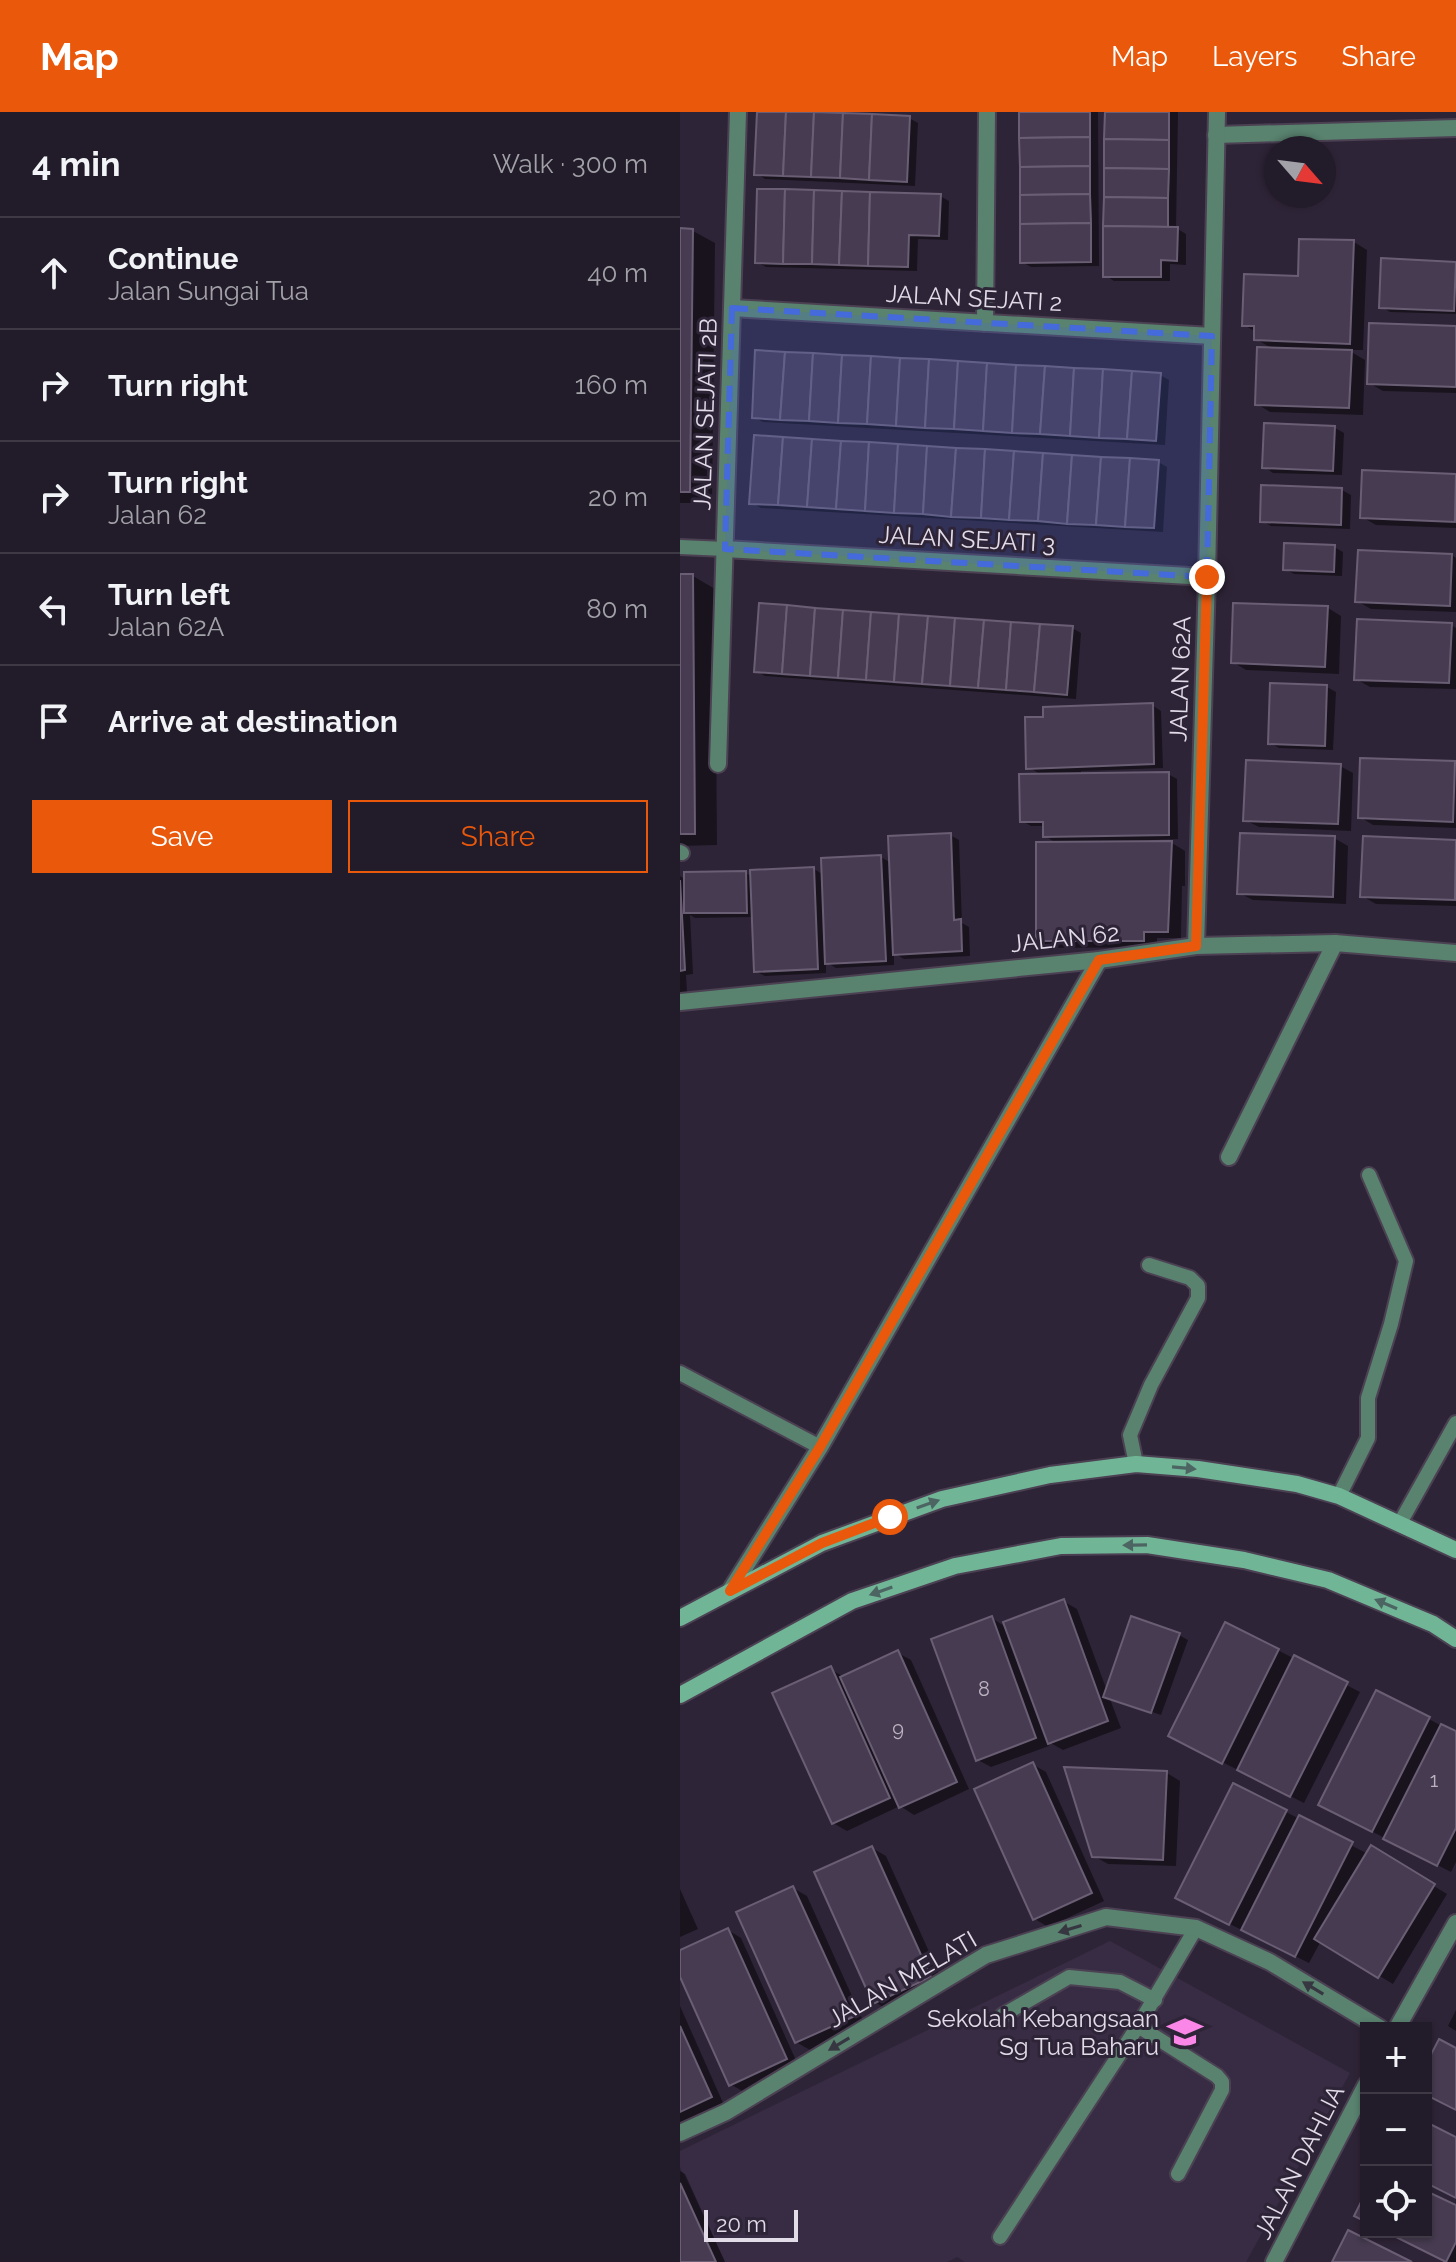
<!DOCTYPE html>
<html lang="en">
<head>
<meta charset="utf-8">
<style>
	:root { --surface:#221b29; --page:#2e2835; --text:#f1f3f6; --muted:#a2a1a8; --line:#3f3946; --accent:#ea580c }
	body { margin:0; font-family:Raleway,sans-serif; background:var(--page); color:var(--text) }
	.controls { position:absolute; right:24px; bottom:24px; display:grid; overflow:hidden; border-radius:0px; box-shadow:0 2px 6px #0004 }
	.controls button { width:72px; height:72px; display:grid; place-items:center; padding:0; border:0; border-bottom:2px solid var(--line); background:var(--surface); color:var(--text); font:40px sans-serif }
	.compass { position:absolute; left:584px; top:24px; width:72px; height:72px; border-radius:50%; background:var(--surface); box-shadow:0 2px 6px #0004; rotate:118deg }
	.scale { position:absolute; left:24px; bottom:20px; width:94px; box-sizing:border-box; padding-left:8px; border:4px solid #e2dbe8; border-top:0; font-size:22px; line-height:28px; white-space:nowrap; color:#e2dbe8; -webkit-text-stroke:6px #2e2437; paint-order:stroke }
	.stop { position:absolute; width:24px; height:24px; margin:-18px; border:6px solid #ea580c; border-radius:50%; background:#fff }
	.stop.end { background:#ea580c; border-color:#fff; box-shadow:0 2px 8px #0008 }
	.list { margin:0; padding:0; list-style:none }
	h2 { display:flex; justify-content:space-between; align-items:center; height:104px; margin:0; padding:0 32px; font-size:34px }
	h2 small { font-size:26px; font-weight:400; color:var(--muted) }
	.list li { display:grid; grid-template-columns:52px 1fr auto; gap:24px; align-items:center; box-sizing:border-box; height:112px; padding:0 32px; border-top:2px solid var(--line) }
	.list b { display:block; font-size:30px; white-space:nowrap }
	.list p { margin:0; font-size:26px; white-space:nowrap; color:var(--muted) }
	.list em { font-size:26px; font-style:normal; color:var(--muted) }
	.actions { display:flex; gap:16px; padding:24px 32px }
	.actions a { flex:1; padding:18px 0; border:2px solid var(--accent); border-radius:0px; text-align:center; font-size:28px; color:var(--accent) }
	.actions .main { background:var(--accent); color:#fff }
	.icon { flex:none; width:44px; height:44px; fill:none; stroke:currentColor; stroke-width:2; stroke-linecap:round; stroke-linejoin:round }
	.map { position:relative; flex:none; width:776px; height:2150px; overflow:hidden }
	header { display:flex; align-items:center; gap:48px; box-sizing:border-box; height:112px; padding:0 40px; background:var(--accent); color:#fff }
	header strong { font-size:38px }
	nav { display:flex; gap:44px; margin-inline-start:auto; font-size:28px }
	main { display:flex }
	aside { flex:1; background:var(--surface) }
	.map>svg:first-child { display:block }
</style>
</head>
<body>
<header>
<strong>Map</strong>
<nav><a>Map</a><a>Layers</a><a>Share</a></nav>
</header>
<main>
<aside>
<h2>4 min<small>Walk · 300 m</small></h2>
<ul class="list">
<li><svg class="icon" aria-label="ahead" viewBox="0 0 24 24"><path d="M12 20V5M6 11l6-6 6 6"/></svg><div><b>Continue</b><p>Jalan Sungai Tua</p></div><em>40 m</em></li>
<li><svg class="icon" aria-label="right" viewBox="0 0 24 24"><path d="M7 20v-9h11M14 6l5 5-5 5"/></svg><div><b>Turn right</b></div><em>160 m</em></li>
<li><svg class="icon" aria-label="right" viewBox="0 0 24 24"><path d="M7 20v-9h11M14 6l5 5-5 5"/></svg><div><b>Turn right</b><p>Jalan 62</p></div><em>20 m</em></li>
<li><svg class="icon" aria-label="left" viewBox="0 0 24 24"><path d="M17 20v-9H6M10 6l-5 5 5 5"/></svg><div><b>Turn left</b><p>Jalan 62A</p></div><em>80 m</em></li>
<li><svg class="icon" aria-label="arrive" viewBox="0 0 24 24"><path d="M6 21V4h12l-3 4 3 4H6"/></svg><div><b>Arrive at destination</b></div></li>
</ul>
<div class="actions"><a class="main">Save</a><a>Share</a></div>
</aside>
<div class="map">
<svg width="776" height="2150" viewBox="0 0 776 2150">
	<rect width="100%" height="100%" fill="#2e2437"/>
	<path fill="#382c44" d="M430,1829L670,1961L566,2150H285L277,2145L267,2150H45L0,2055V2039Z"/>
	<g fill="#0007">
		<path d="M79,0L229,6L238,11L235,74L85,67L76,61Z"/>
		<path d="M341,0H418L419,154L351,155L342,150Z"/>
		<path d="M427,0H498L496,116L506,122V153L490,152V169H434L425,163Z"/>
		<path d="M260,84L269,89L268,128L238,127L237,159L86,155L77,150Z"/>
		<path d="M0,119H13L35,131L32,391H0Z"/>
		<path d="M674,130L687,138L683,238H668L685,248L683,303L590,300L577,292L593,237L576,227V220L564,213L620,166Z"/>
		<path d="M775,152L776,202L710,200L701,194Z"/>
		<path d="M776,216V281L703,279L689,271Z"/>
		<path d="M480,263L489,268L485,333L83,310L74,305Z"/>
		<path d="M655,316L664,321L662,363L593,361L584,355Z"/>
		<path d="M478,350L487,355L483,420L81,396L72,391Z"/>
		<path d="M684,360L776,364V416L696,413L682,405Z"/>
		<path d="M662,378L671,383L670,417L591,414L582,409Z"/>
		<path d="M654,435L663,440L662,464L614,462L605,457Z"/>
		<path d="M772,443L776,446V500L691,497L677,489Z"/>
		<path d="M0,464H13L35,477L37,733L0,734Z"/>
		<path d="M648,496L661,504L659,562L566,558L553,550Z"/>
		<path d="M771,513L776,516V577L690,575L676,567Z"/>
		<path d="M392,516L401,521L396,587L85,564L76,559Z"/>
		<path d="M647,575L656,580L653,638L599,636L590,631Z"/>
		<path d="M472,593L481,599L483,656L401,659V663L488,662L497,667L498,727L471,728V731H492L505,739V774H502L501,826H477V835L371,836L358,828L378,732L365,724V714H351L342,709L362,663L348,655Z"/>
		<path d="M775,651L776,716L693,713L680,705Z"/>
		<path d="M660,654L673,661L671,719L579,715L565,708Z"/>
		<path d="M270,723L279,728L282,811L289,815L290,844L224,847L214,841V853L156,856L146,850V861L85,864L75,859L73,805L15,806L10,803L13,862L6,863L7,881H0V764L6,768L66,761L72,765L134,757L144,763L201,745L211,751Z"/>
		<path d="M654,726L668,734L666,792L573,788L559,781Z"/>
		<path d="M685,727L776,730V794L696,792L682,784Z"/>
		<path d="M383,1489L397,1497L427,1579L499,1523L508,1528L481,1603L432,1586L430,1587L441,1616L383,1638L367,1629L369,1634L311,1655L298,1648L312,1506L327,1516Z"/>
		<path d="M546,1512L680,1580L624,1691L504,1631Z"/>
		<path d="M218,1541L231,1548L289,1677L234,1703L220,1694L167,1719L153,1711L150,1557L164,1565Z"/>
		<path d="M749,1607L776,1622V1750L771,1760L654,1700Z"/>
		<path d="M352,1652L366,1660L424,1789L368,1815L355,1807Z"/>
		<path d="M487,1661L500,1669L496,1754L428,1752L414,1744Z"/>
		<path d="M606,1700L688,1742L691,1736L767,1782L713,1872L641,1829L629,1851L511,1793Z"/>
		<path d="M192,1736L206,1744L264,1873L208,1898L195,1890Z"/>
		<path d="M113,1776L127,1784L185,1913L130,1938L116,1930Z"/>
		<path d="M0,1777L18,1817L0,1825Z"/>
		<path d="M48,1818L61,1826L119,1955L64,1980L50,1972L0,1861V1840Z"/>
		<path d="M0,1894L44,1993L0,2013Z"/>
		<path d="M776,1898V1919L768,1914Z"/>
		<path d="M0,2059L5,2062L45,2150H0Z"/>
		<path d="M746,2081L776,2096V2150H769L708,2120H746Z"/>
	</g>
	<g fill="#463b50" stroke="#6a5e74" stroke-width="2">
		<path d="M77,0H106L103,64L74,63Z"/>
		<path d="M106,0H134L131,65L103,64Z"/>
		<path d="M134,0L163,1L160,66L131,65Z"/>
		<path d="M339,0H410V25L339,26Z"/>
		<path d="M425,0H489V28L424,27Z"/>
		<path d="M163,1L192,2L189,68L160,66Z"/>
		<path d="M192,2L230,4L227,70L189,68Z"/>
		<path d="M410,25V54L340,55L339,26Z"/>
		<path d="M424,27L489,28V57L424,56Z"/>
		<path d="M410,54V82L340,83V55Z"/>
		<path d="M424,56L489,57L488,86L424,85Z"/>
		<path d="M77,77H105L103,152L75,151Z"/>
		<path d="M105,77L134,78L132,152H103Z"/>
		<path d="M134,78L162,79L159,153L132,152Z"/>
		<path d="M162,79L190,80L188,154L159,153Z"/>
		<path d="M190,80L261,82L259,124L229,123L228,155L188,154Z"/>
		<path d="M410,82L411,111L340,112V83Z"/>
		<path d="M424,85L488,86V115L423,114Z"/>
		<path d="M411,111V150L340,151V112Z"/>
		<path d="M423,114L498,115L497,149L481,148V165H423Z"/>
		<path d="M0,116L13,117L10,380H0Z"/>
		<path d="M619,127L674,128L670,232L574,228V214H562L564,162L618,164Z"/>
		<path d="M701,146L776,150L774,199L699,196Z"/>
		<path d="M689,211L776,214V275L687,272Z"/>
		<path d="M577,235L672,238L669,296L575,293Z"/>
		<path d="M75,238L105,240L100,308L72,306Z"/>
		<path d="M105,240L133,241L129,309L100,308Z"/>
		<path d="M133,241L162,243L158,311L129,309Z"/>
		<path d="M162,243L191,244L187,312L158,311Z"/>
		<path d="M191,244L220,246L216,314L187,312Z"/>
		<path d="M220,246L249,247L245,316L216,314Z"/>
		<path d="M249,247L278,249L274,317L245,316Z"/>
		<path d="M278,249L307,251L303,319L274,317Z"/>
		<path d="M307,251L336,253L332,321L303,319Z"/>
		<path d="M336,253L365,254L360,322L332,321Z"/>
		<path d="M365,254L394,256L390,324L360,322Z"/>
		<path d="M394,256L423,257L419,326L390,324Z"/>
		<path d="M423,257L452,259L447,327L419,326Z"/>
		<path d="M452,259L481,261L476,329L447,327Z"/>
		<path d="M584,311L655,314L653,359L582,356Z"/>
		<path d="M74,323L103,325L98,393L69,392Z"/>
		<path d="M103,325L132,327L127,395L98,393Z"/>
		<path d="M132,327L161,329L156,397L127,395Z"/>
		<path d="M161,329L189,330L185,399L156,397Z"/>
		<path d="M189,330L218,332L214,401L185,399Z"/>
		<path d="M218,332L247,334L243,402L214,401Z"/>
		<path d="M247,334L276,336L271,405L243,402Z"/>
		<path d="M276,336L305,337L301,406L271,405Z"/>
		<path d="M305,337L334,339L329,408L301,406Z"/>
		<path d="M334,339L363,341L358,409L329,408Z"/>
		<path d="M363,341L392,343L387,412L358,409Z"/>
		<path d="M392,343L421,345L416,413L387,412Z"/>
		<path d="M421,345L450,346L445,415L416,413Z"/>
		<path d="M450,346L479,348L474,416L445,415Z"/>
		<path d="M682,358L776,362L775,410L680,406Z"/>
		<path d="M581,373L662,376L661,413L580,410Z"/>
		<path d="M604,431L655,433L654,460L603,458Z"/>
		<path d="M678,438L772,442L770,494L675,490Z"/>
		<path d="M0,462H13L15,722H0Z"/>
		<path d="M79,491L107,493L102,562L74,560Z"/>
		<path d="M553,491L648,494L645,555L551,551Z"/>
		<path d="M107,493L135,496L130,564L102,562Z"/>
		<path d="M135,496L163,498L158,566L130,564Z"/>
		<path d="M163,498L191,500L186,568L158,566Z"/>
		<path d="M191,500L219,502L214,570L186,568Z"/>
		<path d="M219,502L248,504L242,572L214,570Z"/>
		<path d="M248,504L275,506L270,574L242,572Z"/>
		<path d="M275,506L304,508L298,576L270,574Z"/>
		<path d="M677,507L772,511L769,571L674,568Z"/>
		<path d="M304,508L331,510L326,578L298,576Z"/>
		<path d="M331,510L360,512L354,580L326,578Z"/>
		<path d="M360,512L393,514L387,583L354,580Z"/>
		<path d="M590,571L647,573L645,634L588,632Z"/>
		<path d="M473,591L474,652L346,657L345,605H363V595Z"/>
		<path d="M680,646L775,649L773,710L678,706Z"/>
		<path d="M566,648L661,652L658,712L563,709Z"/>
		<path d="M489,660V723L363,725V710H340L339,662Z"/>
		<path d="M271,721L274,808L281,807L282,839L213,843L208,724Z"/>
		<path d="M560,721L655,724L653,785L557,782Z"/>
		<path d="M683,724L776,728L775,788L680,785Z"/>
		<path d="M492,729L488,820H464V829H356V730Z"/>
		<path d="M201,743L206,849L145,852L141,746Z"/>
		<path d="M134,755L138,857L74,860L70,758Z"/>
		<path d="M66,759L67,801H4V760Z"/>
		<path d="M0,768L5,858L0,859Z"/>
		<path d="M384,1487L428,1609L368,1632L323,1510Z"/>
		<path d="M312,1504L356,1626L296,1649L251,1527Z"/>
		<path d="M451,1504L500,1521L471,1601L423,1585Z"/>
		<path d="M545,1510L599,1537L542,1652L488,1624Z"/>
		<path d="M218,1538L277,1670L219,1696L160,1565Z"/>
		<path d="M614,1543L668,1570L610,1685L557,1658Z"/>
		<path d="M151,1554L210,1686L152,1712L92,1581Z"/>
		<path d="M696,1578L750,1605L692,1720L638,1693Z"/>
		<path d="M761,1612L776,1619V1716L757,1754L703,1727Z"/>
		<path d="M353,1650L412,1781L353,1808L294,1677Z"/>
		<path d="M384,1655L487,1659L483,1748L412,1745Z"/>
		<path d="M553,1671L607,1698L549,1813L495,1786Z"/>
		<path d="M619,1703L673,1730L615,1845L561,1818Z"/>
		<path d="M691,1733L755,1772L698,1866L634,1827Z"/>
		<path d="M192,1734L251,1865L193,1892L134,1760Z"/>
		<path d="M113,1774L173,1905L115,1931L56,1800Z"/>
		<path d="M48,1816L107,1947L49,1974L0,1865V1838Z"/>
		<path d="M0,1914L32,1985L0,2000Z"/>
		<path d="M759,1927L776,1936V1998L746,1983V1952Z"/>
		<path d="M746,2010L776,2025V2086L746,2071Z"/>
		<path d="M0,2071L36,2150H0Z"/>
		<path d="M746,2079L776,2093V2130L766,2150L706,2120H746Z"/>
		<path d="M686,2080V2110L674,2104Z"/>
		<path d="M668,2118L732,2150H652Z"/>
	</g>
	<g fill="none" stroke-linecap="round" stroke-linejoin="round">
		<g stroke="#4b4153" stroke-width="18">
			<g id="service">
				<path d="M0,435L45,437"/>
				<path d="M0,740L2,741"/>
				<path d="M0,1261L140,1335"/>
				<path d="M456,1352L450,1323L471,1273L518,1186V1174L510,1166L469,1153"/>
				<path d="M659,1384L688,1326V1286L711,1212L726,1149L689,1063"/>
				<path d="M720,1411L776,1311"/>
				<path d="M323,1903L389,1865L440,1870L475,1888"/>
				<path d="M498,2062L542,1978V1970L537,1964L458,1914L516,1816"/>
				<path d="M320,2125L458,1914"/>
			</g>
		</g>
		<g stroke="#4b4153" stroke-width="20">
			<g id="minor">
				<path d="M536,23L776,16"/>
				<path d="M52,196L532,224"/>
				<path d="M305,211L307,0"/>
				<path d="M45,437L527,465"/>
				<path d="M38,652L58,0"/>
				<path d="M516,834L527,465L537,0"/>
				<path d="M0,890L419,848L516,834L655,831L776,841"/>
				<path d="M549,1045L655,831"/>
				<path d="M50,1479L140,1335L419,848"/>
				<path d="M717,1916L776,1811"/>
				<path d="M0,2021L46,2000L306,1843L426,1805L516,1816L590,1850L700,1916"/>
				<path d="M594,2150L686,1973"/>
			</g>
		</g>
		<g stroke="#4b4153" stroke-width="20">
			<g id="secondary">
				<path d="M0,1506L142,1431L262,1387L370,1363L456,1352L518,1357L617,1372L659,1384L776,1438"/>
				<path d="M0,1583L172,1489L275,1454L381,1434L467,1433L564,1448L648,1468L753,1512L776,1527"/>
			</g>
		</g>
		<use href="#service" stroke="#59826f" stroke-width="14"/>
		<use href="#minor" stroke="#59826f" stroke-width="16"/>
		<use href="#secondary" stroke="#71b597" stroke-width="16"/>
	</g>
	<defs><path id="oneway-solid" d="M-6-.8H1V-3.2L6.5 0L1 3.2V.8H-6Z" transform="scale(2)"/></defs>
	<g fill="#4c6562">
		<use href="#oneway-solid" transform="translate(504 1356) rotate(5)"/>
		<use href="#oneway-solid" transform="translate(248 1392) rotate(-19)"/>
		<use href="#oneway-solid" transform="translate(455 1433) rotate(179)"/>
		<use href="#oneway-solid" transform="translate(201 1479) rotate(161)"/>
		<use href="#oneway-solid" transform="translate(706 1492) rotate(-157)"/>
	</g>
	<g fill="#373742">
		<use href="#oneway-solid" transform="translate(390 1817) rotate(163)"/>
		<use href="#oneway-solid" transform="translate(633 1876) rotate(-149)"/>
		<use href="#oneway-solid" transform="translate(159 1932) rotate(149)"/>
	</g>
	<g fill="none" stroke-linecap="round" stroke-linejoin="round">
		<path stroke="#ea580c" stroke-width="10" d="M210,1405L142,1431L50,1479L140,1335L419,848L516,834L527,465"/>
	</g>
	<path fill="#446adb" fill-opacity="0.2" stroke="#446adb" stroke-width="6" stroke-dasharray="16 10" stroke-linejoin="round" d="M52,196L532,224L527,465L45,437Z"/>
	<defs>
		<g id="school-bare" transform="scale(2.76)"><path d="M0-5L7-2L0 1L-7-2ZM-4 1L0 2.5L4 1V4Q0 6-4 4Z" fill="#fa87e7" stroke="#2e2437" stroke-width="2.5" paint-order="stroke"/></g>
	</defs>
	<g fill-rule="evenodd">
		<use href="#school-bare" x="505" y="1920"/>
	</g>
	<g text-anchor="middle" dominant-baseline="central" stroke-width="6" stroke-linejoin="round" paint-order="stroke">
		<g font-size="20" fill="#bbb3c2">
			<text x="304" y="1577">8</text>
			<text x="218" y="1617">9</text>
			<text x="754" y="1668">1</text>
		</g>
		<g font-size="24" fill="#e2dbe8" stroke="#2e2437">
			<text transform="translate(294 186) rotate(3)">JALAN SEJATI 2</text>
			<text transform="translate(25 302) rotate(-88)">JALAN SEJATI 2B</text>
			<text transform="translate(287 427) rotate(3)">JALAN SEJATI 3</text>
			<text transform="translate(500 567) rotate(-88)">JALAN 62A</text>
			<text transform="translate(385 826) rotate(-6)">JALAN 62</text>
			<text transform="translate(222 1867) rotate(-30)">JALAN MELATI</text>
			<text transform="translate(619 2050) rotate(-63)">JALAN DAHLIA</text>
		</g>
		<g font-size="24" fill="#e2dbe8" stroke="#2e2437" text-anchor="end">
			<text x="479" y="1906">Sekolah Kebangsaan<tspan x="479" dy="28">Sg Tua Baharu</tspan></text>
		</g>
	</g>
</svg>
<div class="controls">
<button>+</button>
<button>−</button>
<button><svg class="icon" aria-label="locate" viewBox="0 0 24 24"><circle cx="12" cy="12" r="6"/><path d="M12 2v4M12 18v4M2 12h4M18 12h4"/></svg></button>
</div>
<svg class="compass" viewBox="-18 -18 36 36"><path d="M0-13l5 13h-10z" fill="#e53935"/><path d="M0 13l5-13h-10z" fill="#a2a1a8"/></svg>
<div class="scale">20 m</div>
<div class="stop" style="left:210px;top:1405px"></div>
<div class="stop end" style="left:527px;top:465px"></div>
</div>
</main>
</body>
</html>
